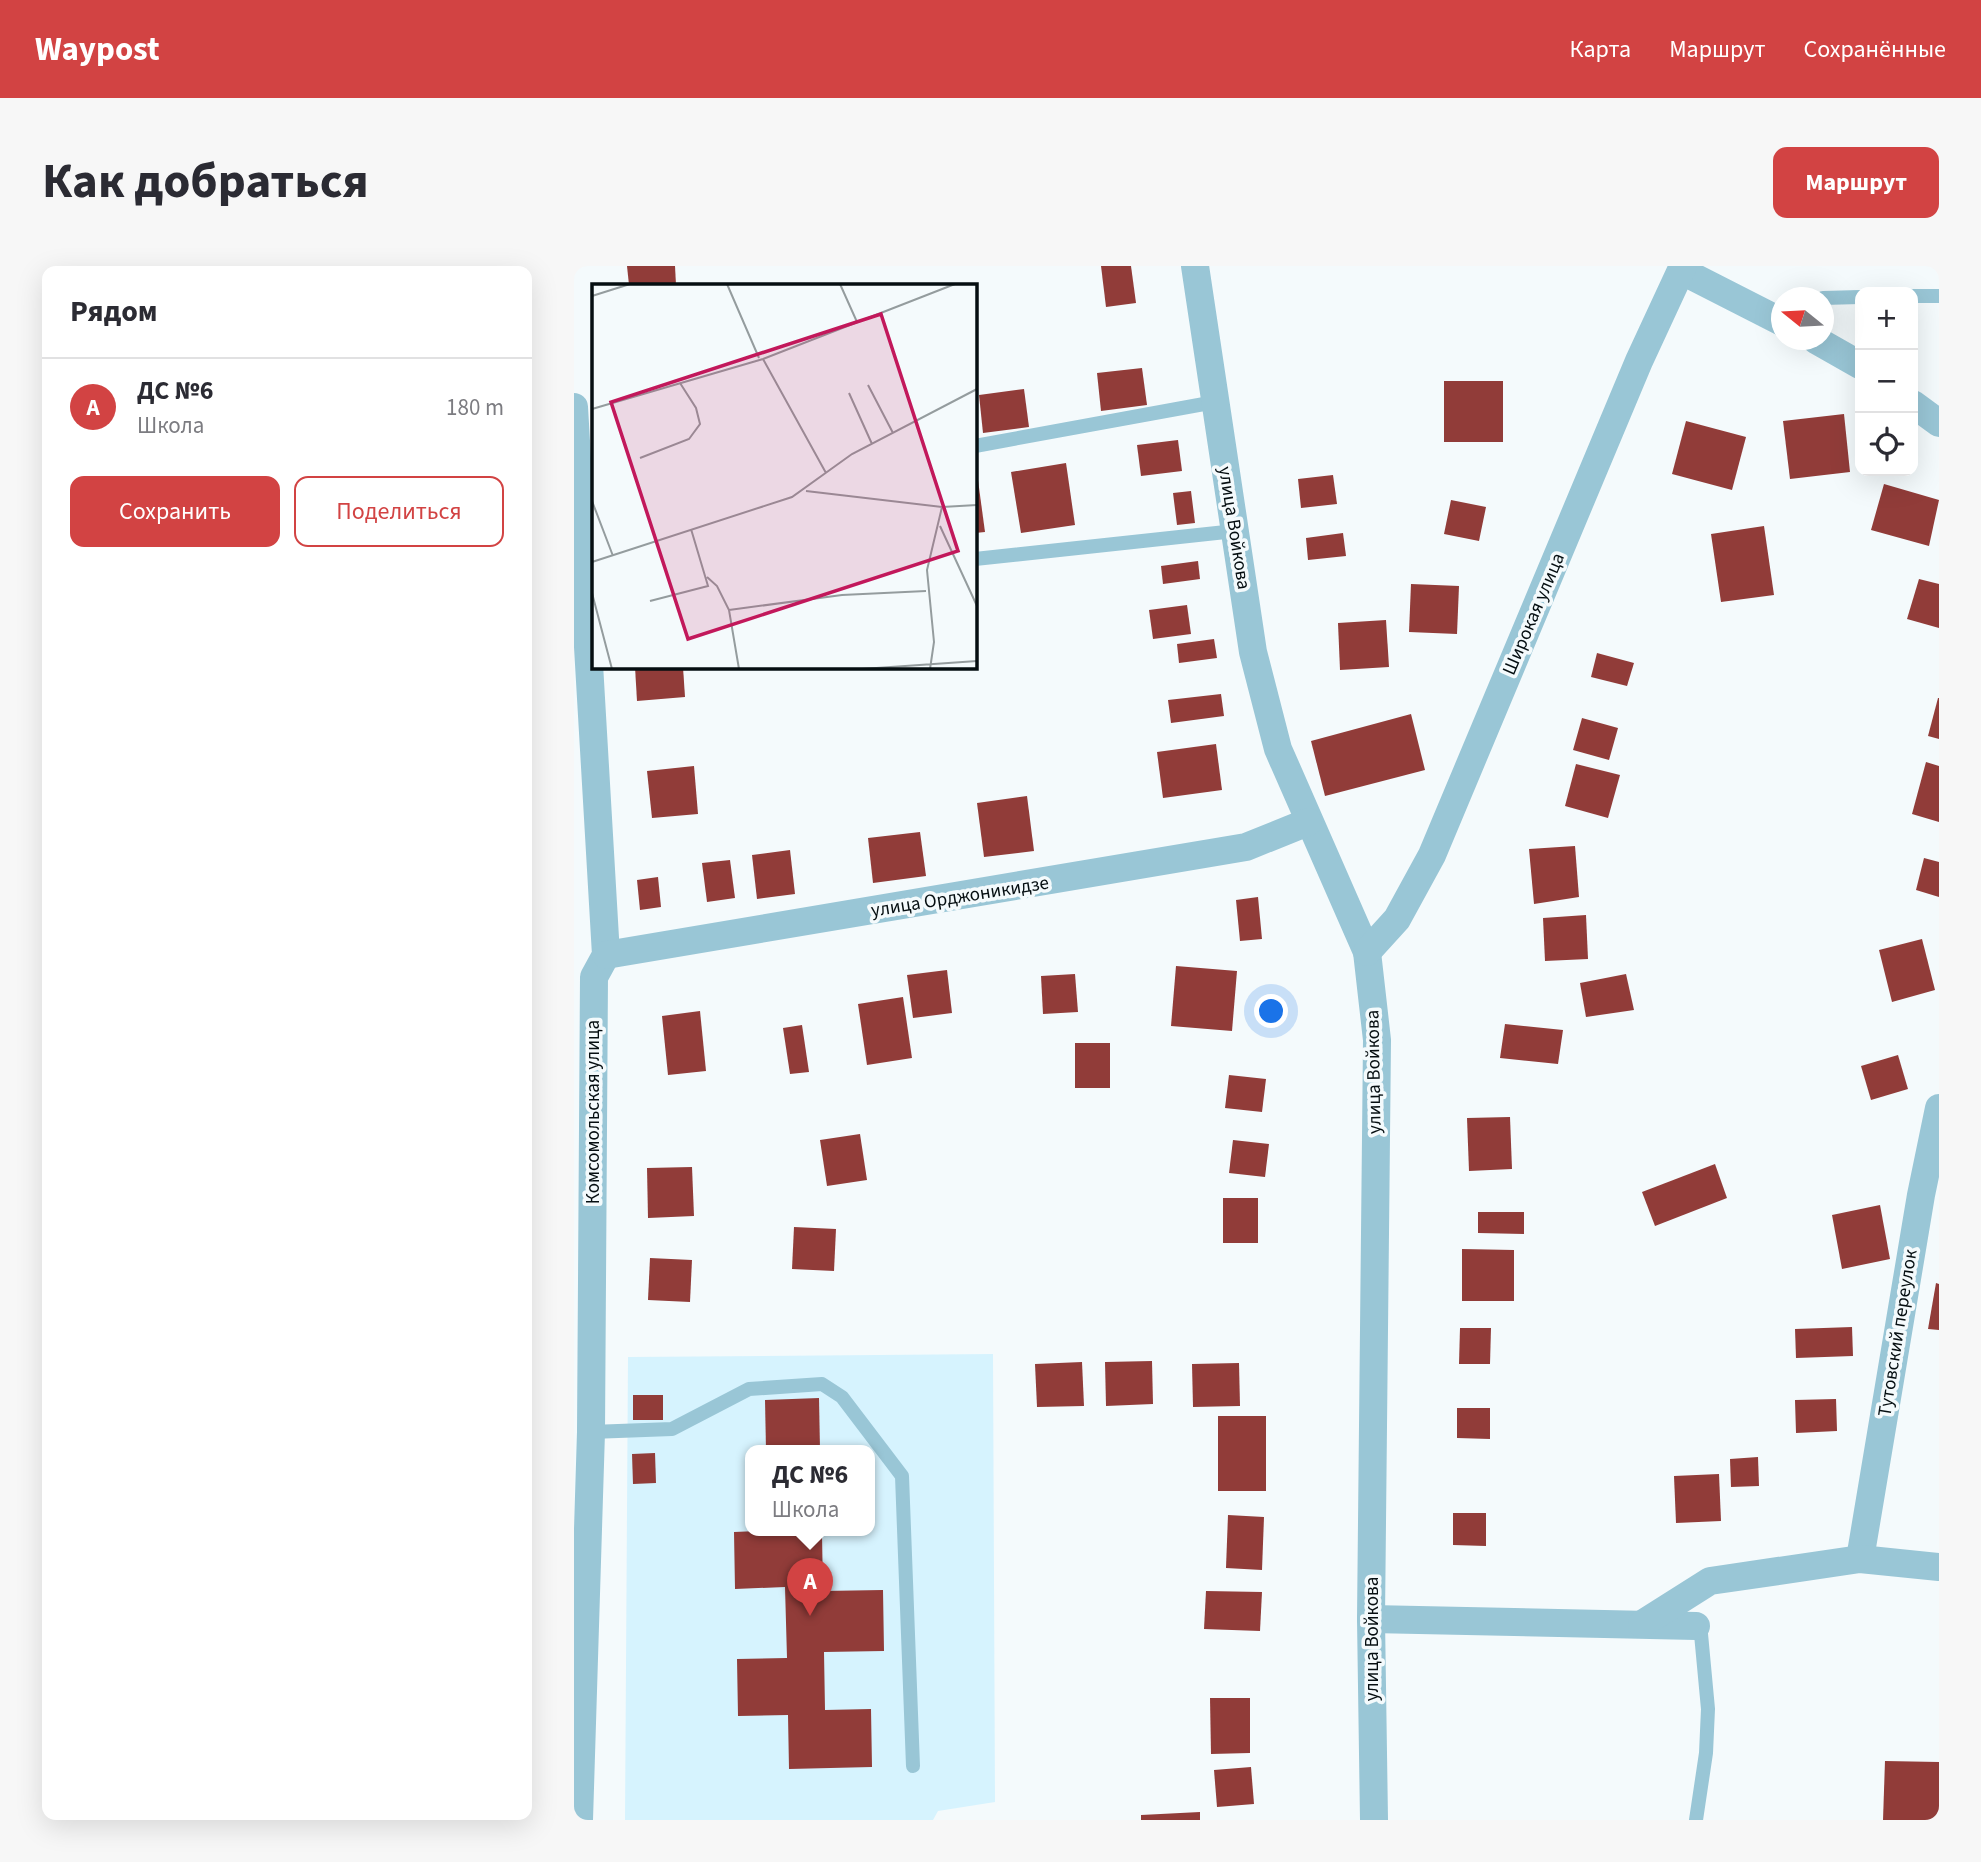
<!DOCTYPE html>
<html lang="ru">
<head>
<meta charset="utf-8">
<style>
	:root { --surface:#fff; --page:#f7f7f7; --text:#2b2b33; --muted:#7c7c81; --line:#e1e1e2; --accent:#d24343 }
	body { margin:0; font-family:"Source Sans 3",sans-serif; background:var(--page); color:var(--text) }
	.controls { position:absolute; right:21px; top:21px; display:grid; overflow:hidden; border-radius:14px; box-shadow:0 7px 28px #0002 }
	.controls button { width:63px; height:63px; display:grid; place-items:center; padding:0; border:0; border-bottom:2px solid var(--line); background:var(--surface); color:var(--text); font:35px sans-serif }
	.compass { position:absolute; left:1197px; top:21px; width:63px; height:63px; border-radius:50%; background:var(--surface); box-shadow:0 7px 28px #0002; rotate:288deg }
	.you { position:absolute; left:698px; top:746px; width:24px; height:24px; margin:-18px; border:5px solid #fff; border-radius:50%; background:#1a73e8; box-shadow:0 0 0 10px #1a73e833 }
	.badge { display:grid; place-items:center; width:46px; height:46px; border-radius:50%; background:var(--accent); color:#fff; font-size:23px; font-weight:700 }
	.pin { position:absolute; translate:-50% -58px; filter:drop-shadow(0 2px 4px #0008) }
	.pin::after { content:''; position:absolute; top:37px; width:24px; height:21px; background:inherit; clip-path:polygon(0 0,100% 0,50% 100%) }
	.popup { position:absolute; left:171px; top:1179px; width:130px; height:91px; box-sizing:border-box; display:grid; place-content:center; border-radius:14px; background:var(--surface); filter:drop-shadow(0 2px 5px #0005); font-size:23px; white-space:nowrap; color:var(--muted) }
	.popup b { font-size:26px; color:var(--text) }
	.popup::after { content:''; position:absolute; left:50%; top:100%; margin-left:-14px; border:14px solid transparent; border-top-color:var(--surface) }
	.list { margin:0; padding:0; list-style:none }
	h2 { display:flex; justify-content:space-between; align-items:center; height:91px; margin:0; padding:0 28px; font-size:30px }
	h2 small { font-size:23px; font-weight:400; color:var(--muted) }
	.list li { display:grid; grid-template-columns:46px 1fr auto; gap:21px; align-items:center; box-sizing:border-box; height:98px; padding:0 28px; border-top:2px solid var(--line) }
	.list b { display:block; font-size:26px; white-space:nowrap }
	.list p { margin:0; font-size:23px; white-space:nowrap; color:var(--muted) }
	.list em { font-size:23px; font-style:normal; color:var(--muted) }
	.actions { display:flex; gap:14px; padding:21px 28px }
	.actions a { flex:1; padding:16px 0; border:2px solid var(--accent); border-radius:14px; text-align:center; font-size:24px; color:var(--accent) }
	.actions .main { background:var(--accent); color:#fff }
	.icon { flex:none; width:38px; height:38px; fill:none; stroke:currentColor; stroke-width:2; stroke-linecap:round; stroke-linejoin:round }
	.map { position:relative; flex:none; width:1365px; height:1554px; overflow:hidden; border-radius:14px }
	header { display:flex; align-items:center; gap:42px; box-sizing:border-box; height:98px; padding:0 35px; background:var(--accent); color:#fff }
	header strong { font-size:33px }
	nav { display:flex; gap:38px; margin-inline-start:auto; font-size:24px }
	.intro { display:flex; align-items:center; justify-content:space-between; box-sizing:border-box; height:168px; padding:0 42px }
	h1 { margin:0; font-size:49px }
	.button { padding:18px 32px; border-radius:14px; background:var(--accent); color:#fff; font-size:24px; font-weight:700 }
	main { display:flex; gap:42px; padding:0 42px }
	aside { flex:1; background:var(--surface); border-radius:14px; box-shadow:0 7px 28px #0002 }
	.map>svg:first-child { display:block }
</style>
</head>
<body>
<header>
<strong>Waypost</strong>
<nav><a>Карта</a><a>Маршрут</a><a>Сохранённые</a></nav>
</header>
<div class="intro"><h1>Как добраться</h1><a class="button">Маршрут</a></div>
<main>
<aside>
<h2>Рядом<small></small></h2>
<ul class="list">
<li><span class="badge">A</span><div><b>ДС №6</b><p>Школа</p></div><em>180 m</em></li>
</ul>
<div class="actions"><a class="main">Сохранить</a><a>Поделиться</a></div>
</aside>
<div class="map">
<svg width="1365" height="1554" viewBox="0 0 1365 1554">
	<rect width="100%" height="100%" fill="#f4fafc"/>
	<path fill="#d6f3fe" fill-rule="evenodd" d="M419,1088L421,1536L364,1545L359,1554H51L54,1091ZM176,1184H296V1264H176Z"/>
	<g fill="#913c39">
		<path d="M53,0H101L102,19H55Z"/>
		<path d="M527,0H557L562,37L532,41Z"/>
		<path d="M568,102L573,139L527,145L523,107Z"/>
		<rect x="870" y="115" width="59" height="61"/>
		<path d="M450,123L455,161L409,167L405,129Z"/>
		<path d="M1270,148L1276,206L1216,213L1209,155Z"/>
		<path d="M1112,155L1172,171L1158,224L1098,208Z"/>
		<path d="M604,174L608,205L567,210L563,179Z"/>
		<path d="M492,197L501,259L447,267L437,206Z"/>
		<path d="M401,207H403L411,266L401,267Z"/>
		<path d="M759,209L763,238L727,242L724,213Z"/>
		<path d="M1310,218L1365,234L1355,280L1297,264Z"/>
		<path d="M617,225L621,257L603,259L599,227Z"/>
		<path d="M877,234L912,241L905,275L870,268Z"/>
		<path d="M1190,260L1200,329L1147,336L1137,268Z"/>
		<path d="M769,267L772,290L734,294L732,272Z"/>
		<path d="M624,295L626,313L589,318L587,300Z"/>
		<path d="M1345,313L1365,318V362L1333,353Z"/>
		<path d="M837,318L885,320L883,368L835,366Z"/>
		<path d="M613,339L617,368L579,373L575,344Z"/>
		<path d="M812,354L815,401L766,404L764,357Z"/>
		<path d="M640,373L643,392L605,397L603,378Z"/>
		<path d="M1023,387L1060,397L1053,420L1017,411Z"/>
		<path d="M61,401H109L111,431L63,435Z"/>
		<path d="M647,428L650,450L597,457L594,434Z"/>
		<path d="M1364,432H1365V473L1354,470Z"/>
		<path d="M837,448L851,504L751,530L737,475Z"/>
		<path d="M1008,452L1044,462L1035,494L999,484Z"/>
		<path d="M642,478L648,524L589,532L583,486Z"/>
		<path d="M1352,496L1365,500V556L1338,548Z"/>
		<path d="M1002,498L1046,509L1034,552L991,540Z"/>
		<path d="M120,500L124,548L78,552L73,505Z"/>
		<path d="M453,530L460,585L410,591L403,537Z"/>
		<path d="M346,566L352,610L299,617L294,572Z"/>
		<path d="M1001,580L1005,631L960,638L955,583Z"/>
		<path d="M216,584L221,628L183,633L178,589Z"/>
		<path d="M1350,592L1365,596V631L1342,624Z"/>
		<path d="M156,594L161,632L133,636L128,597Z"/>
		<path d="M84,611L87,641L66,644L63,614Z"/>
		<path d="M684,631L688,673L666,675L662,634Z"/>
		<path d="M1012,649L1014,693L971,695L969,652Z"/>
		<path d="M1348,673L1361,724L1318,736L1305,684Z"/>
		<path d="M602,700L663,705L658,765L597,760Z"/>
		<path d="M373,704L378,747L339,752L333,709Z"/>
		<path d="M501,708L504,746L469,748L467,710Z"/>
		<path d="M1052,708L1060,744L1012,751L1006,717Z"/>
		<path d="M329,731L338,792L293,799L284,738Z"/>
		<path d="M126,745L132,805L94,809L88,750Z"/>
		<path d="M931,758L989,764L984,798L926,792Z"/>
		<path d="M228,759L235,806L216,808L209,762Z"/>
		<rect x="501" y="777" width="35" height="45"/>
		<path d="M1324,789L1334,823L1297,834L1287,800Z"/>
		<path d="M655,809L692,813L688,846L651,842Z"/>
		<path d="M936,851L938,903L895,905L893,852Z"/>
		<path d="M286,868L293,914L253,920L246,874Z"/>
		<path d="M659,874L695,878L691,911L655,907Z"/>
		<path d="M1141,898L1153,932L1081,960L1068,926Z"/>
		<path d="M118,901L120,950L74,952L73,902Z"/>
		<rect x="649" y="932" width="35" height="45"/>
		<path d="M1306,939L1316,993L1268,1003L1258,949Z"/>
		<path d="M904,946H950V968L904,967Z"/>
		<path d="M220,961L262,963L260,1005L218,1003Z"/>
		<path d="M888,983L940,984V1035H888Z"/>
		<path d="M76,992L118,994L116,1036L74,1034Z"/>
		<path d="M1362,1017L1365,1018V1064L1354,1063Z"/>
		<path d="M1278,1061L1279,1090L1222,1092L1221,1063Z"/>
		<path d="M886,1062H917L916,1098H885Z"/>
		<path d="M578,1095L579,1138L532,1140L531,1096Z"/>
		<path d="M508,1096L510,1140L463,1141L461,1098Z"/>
		<path d="M665,1097L666,1140L619,1141L618,1098Z"/>
		<rect x="59" y="1129" width="30" height="25"/>
		<path d="M245,1132L246,1184H192L191,1134Z"/>
		<path d="M1262,1133L1263,1165L1222,1167L1221,1134Z"/>
		<path d="M883,1142H916V1173L883,1172Z"/>
		<rect x="644" y="1150" width="48" height="75"/>
		<path d="M81,1187L82,1217L59,1218L58,1188Z"/>
		<path d="M1184,1191L1185,1220L1157,1221L1156,1193Z"/>
		<path d="M1145,1208L1147,1255L1102,1257L1100,1210Z"/>
		<path d="M879,1247H912V1280L879,1279Z"/>
		<path d="M654,1249L690,1251L688,1304L652,1302Z"/>
		<path d="M210,1264H292V1268H248L249,1325L309,1324L310,1385L250,1386L251,1444L297,1443L298,1501L215,1503L214,1449L164,1450L163,1393L213,1392L211,1321L161,1323L160,1266Z"/>
		<path d="M632,1325L688,1326L686,1365L630,1363Z"/>
		<path d="M636,1432H676V1487L637,1488Z"/>
		<path d="M1311,1495L1365,1496V1554H1309Z"/>
		<path d="M677,1501L680,1538L643,1541L640,1504Z"/>
		<path d="M626,1546V1554H567V1549Z"/>
	</g>
	<g fill="none" stroke-linecap="round" stroke-linejoin="round">
		<g stroke="#99c6d6" stroke-width="14">
			<path d="M1339,30H1365"/>
			<path d="M1249,32L1286,31"/>
			<path d="M401,180L641,136"/>
			<path d="M401,293L661,265"/>
			<path d="M17,1166L98,1163L175,1123L248,1118L268,1131L328,1210L339,1500"/>
			<path d="M1122,1360L1127,1368L1134,1443L1132,1487L1122,1554"/>
		</g>
		<g stroke="#99c6d6" stroke-width="28">
			<path d="M621,0L679,386L704,483L793,686L803,774L797,1353L800,1554"/>
			<path d="M1108,5L1208,56"/>
			<path d="M1242,74L1286,99"/>
			<path d="M1339,138L1365,157"/>
			<path d="M0,141L32,689L20,711L17,1166L5,1554"/>
			<path d="M793,686L823,653L858,589L1065,95L1109,0"/>
			<path d="M32,689L672,581L734,556"/>
			<path d="M1286,1293L1347,929L1365,842"/>
			<path d="M797,1353L1122,1360"/>
			<path d="M1068,1358L1136,1315L1286,1293L1365,1301"/>
		</g>
	</g>
	<g text-anchor="middle" dominant-baseline="central" stroke-width="7" stroke-linejoin="round" paint-order="stroke">
		<g font-size="19" fill="#050e11" stroke="#f4fafc">
			<text transform="translate(660 262) rotate(81)">улица Войкова</text>
			<text transform="translate(960 348) rotate(-67)">Широкая улица</text>
			<text transform="translate(386 631) rotate(-9)">улица Орджоникидзе</text>
			<text transform="translate(800 806) rotate(-91)">улица Войкова</text>
			<text transform="translate(19 846) rotate(-90)">Комсомольская улица</text>
			<text transform="translate(1324 1067) rotate(-81)">Тутовский переулок</text>
			<text transform="translate(798 1373) rotate(-90)">улица Войкова</text>
		</g>
	</g>
	<g transform="translate(18 18)">
		<rect width="385" height="385" fill="#f4fafc"/>
		<path fill="none" stroke="#949c9e" stroke-width="2" d="M135,0L167,74M248,0L265,38M0,12L38,0M171,75L234,189M276,101L301,149M257,109L280,160M0,125L171,75L363,0M48,174L97,155L108,140L104,124L88,99M214,207L350,223L385,221M0,217L21,272M348,242L385,322M0,278L200,213L260,170L385,105M115,293L125,302L137,326L147,385M0,309L20,385M58,317L116,302L99,245M137,326L250,311L334,307M270,385L385,377M338,385L342,358L335,286L350,223"/>
		<path fill="#c2185b" fill-opacity="0.15" stroke="#c2185b" stroke-width="3.5" d="M289,30L366,267L96,355L19,118Z"/>
		<rect width="385" height="385" fill="none" stroke="#050e11" stroke-width="3.5"/>
	</g>
</svg>
<div class="controls">
<button>+</button>
<button>−</button>
<button><svg class="icon" aria-label="locate" viewBox="0 0 24 24"><circle cx="12" cy="12" r="6"/><path d="M12 2v4M12 18v4M2 12h4M18 12h4"/></svg></button>
</div>
<svg class="compass" viewBox="-18 -18 36 36"><path d="M0-13l5 13h-10z" fill="#e53935"/><path d="M0 13l5-13h-10z" fill="#7c7c81"/></svg>
<div class="you"></div>
<div class="pin badge" style="left:236px;top:1350px">A</div>
<div class="popup"><b>ДС №6</b>Школа</div>
</div>
</main>
</body>
</html>
